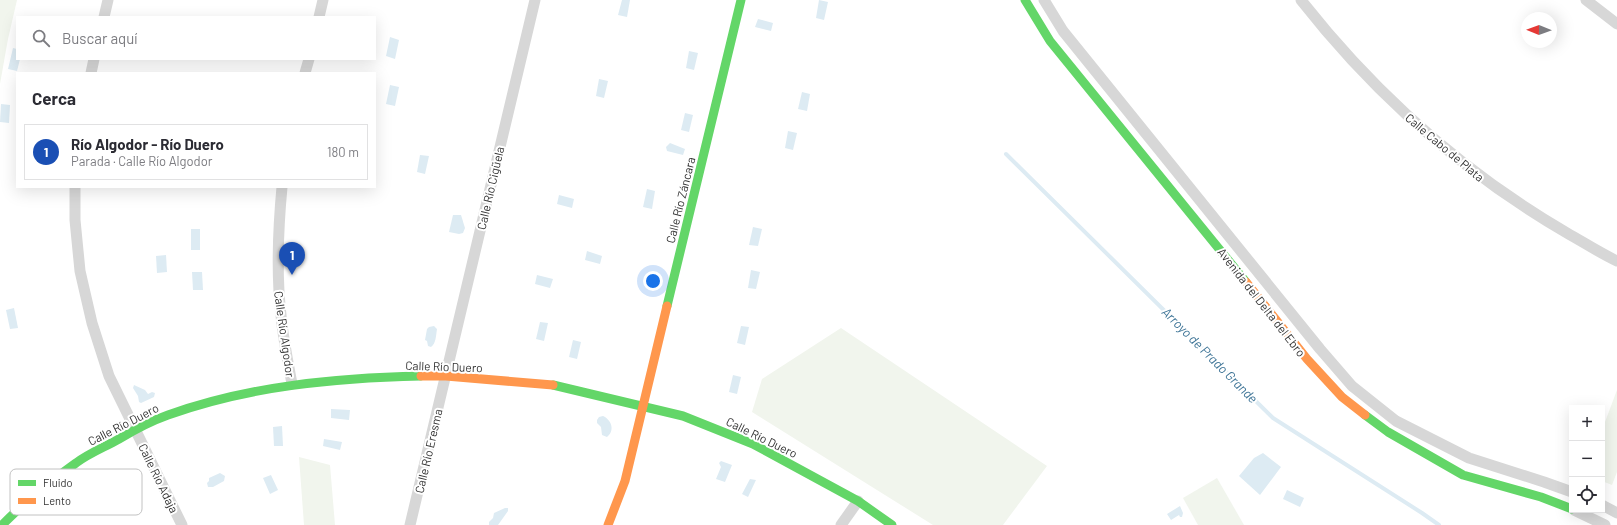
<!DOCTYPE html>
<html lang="es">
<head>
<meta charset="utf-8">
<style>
	:root { --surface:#fff; --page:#f7f7f7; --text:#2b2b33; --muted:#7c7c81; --line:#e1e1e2; --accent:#b45309 }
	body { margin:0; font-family:Barlow,sans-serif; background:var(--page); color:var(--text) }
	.controls { position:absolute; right:12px; bottom:12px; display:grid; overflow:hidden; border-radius:0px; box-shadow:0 4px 16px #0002 }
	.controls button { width:36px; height:36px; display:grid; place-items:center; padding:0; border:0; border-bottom:1px solid var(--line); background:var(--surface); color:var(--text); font:20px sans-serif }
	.compass { position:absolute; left:1521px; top:12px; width:36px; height:36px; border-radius:50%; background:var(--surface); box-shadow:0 4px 16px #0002; rotate:271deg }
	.you { position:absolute; left:653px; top:281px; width:14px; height:14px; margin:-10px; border:3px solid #fff; border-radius:50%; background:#1a73e8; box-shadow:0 0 0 6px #1a73e833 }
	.badge { display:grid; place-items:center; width:26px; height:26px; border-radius:50%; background:var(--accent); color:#fff; font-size:13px; font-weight:700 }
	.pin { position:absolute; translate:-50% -33px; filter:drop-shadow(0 1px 2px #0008) }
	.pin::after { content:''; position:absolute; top:21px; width:14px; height:12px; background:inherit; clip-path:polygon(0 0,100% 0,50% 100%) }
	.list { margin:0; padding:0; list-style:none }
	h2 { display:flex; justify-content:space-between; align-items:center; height:52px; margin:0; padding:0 16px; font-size:17px }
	h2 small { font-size:13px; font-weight:400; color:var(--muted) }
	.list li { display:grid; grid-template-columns:26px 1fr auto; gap:12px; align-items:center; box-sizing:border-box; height:56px; margin:0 8px 8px; padding:0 8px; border:1px solid var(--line); border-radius:0px }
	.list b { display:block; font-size:15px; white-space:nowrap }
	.list p { margin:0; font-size:13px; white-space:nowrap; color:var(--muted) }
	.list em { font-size:13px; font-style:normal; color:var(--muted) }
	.icon { flex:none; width:22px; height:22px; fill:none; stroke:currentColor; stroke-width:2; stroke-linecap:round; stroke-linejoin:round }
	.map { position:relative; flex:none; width:1617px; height:525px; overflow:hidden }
	.search { position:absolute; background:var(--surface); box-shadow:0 4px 16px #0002; left:16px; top:16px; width:360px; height:44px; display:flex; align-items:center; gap:10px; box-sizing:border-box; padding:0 14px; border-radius:0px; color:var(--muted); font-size:15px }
	.panel { position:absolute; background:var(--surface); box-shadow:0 4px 16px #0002; left:16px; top:72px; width:360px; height:116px; border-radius:0px }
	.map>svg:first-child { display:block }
</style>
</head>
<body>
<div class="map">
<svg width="1617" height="525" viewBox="0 0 1617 525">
	<rect width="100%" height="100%" fill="#fff"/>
	<g fill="#f1f5ed">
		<path d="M0,0H17L8,39L0,84Z"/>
		<path d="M841,328L1047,466L1003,525H933L752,412L762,379Z"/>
		<path d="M1617,390V472L1612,485L1602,481V430Z"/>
		<path d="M299,457L330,465L335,525H304Z"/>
		<path d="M1217,478L1244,525H1198L1183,498Z"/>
	</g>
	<g fill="#ddebf3">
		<path d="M622,0H630L627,17L618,15Z"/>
		<path d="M819,0L828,2L824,20L816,18Z"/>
		<path d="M758,19L773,23L771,31L755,27Z"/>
		<path d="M390,37L399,40L395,59L386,56Z"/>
		<path d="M13,48L17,49V59H20L17,71L8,69Z"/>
		<path d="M689,51L698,53L694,70L686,68Z"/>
		<path d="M599,79L608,81L604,98L596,96Z"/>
		<path d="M390,85L399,87L395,106L386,104Z"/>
		<path d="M802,92L810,94L807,111L798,109Z"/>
		<path d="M1,104L10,105L9,123L0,122Z"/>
		<path d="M685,113L693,115L689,132L681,130Z"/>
		<path d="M788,131L797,133L793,150L785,148Z"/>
		<path d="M670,143L685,149L683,155L667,151L666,147Z"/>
		<path d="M420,155L429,156L425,174L417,172Z"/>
		<path d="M647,189L655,191L652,209L643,207Z"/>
		<path d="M559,195L574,199L572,208L557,204Z"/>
		<path d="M453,215H461L465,228L463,233L459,234L449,232Z"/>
		<path d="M753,227L762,229L758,246L749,245Z"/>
		<rect x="191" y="229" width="9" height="21"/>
		<path d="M587,251L602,256L600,264L585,260Z"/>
		<path d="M166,255L167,272L157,273L156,256Z"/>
		<path d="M751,270L760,272L756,289L748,288Z"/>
		<path d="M192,272H202L203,290H193Z"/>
		<path d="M537,275L553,279L550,288L535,284Z"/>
		<path d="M14,308L18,328L10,329L6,310Z"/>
		<path d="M540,322L548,323L544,341L536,339Z"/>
		<path d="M434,326L437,329C436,335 436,344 431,347L428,346L427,341L425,340L427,329L429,327Z"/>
		<path d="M741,326L749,327L745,345L737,343Z"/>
		<path d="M573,340L581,342L577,359L569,357Z"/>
		<path d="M733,375L741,377L737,394L729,392Z"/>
		<path d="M134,385L145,390L148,394L152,392L155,393L154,397L141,403L139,402L138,396L133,388Z"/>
		<path d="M331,409L350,410L349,420L331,418Z"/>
		<path d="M603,416C612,420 615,431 607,437L602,435L601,427L597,423V420L599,417Z"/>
		<path d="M282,426L283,446H274L273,427Z"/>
		<path d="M324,439L342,442L340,450L323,446Z"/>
		<path d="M1263,453L1281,467L1260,495L1239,476L1254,458Z"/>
		<path d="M721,461L732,465L725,482L716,479L721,467L719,463Z"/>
		<path d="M220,473L225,476L224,481L213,487H208L207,483L209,481V478Z"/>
		<path d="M271,475L278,490L270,494L263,478Z"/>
		<path d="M750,479L756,480L748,497L742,494Z"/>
		<path d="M1287,490L1304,498L1300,507L1283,499Z"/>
		<path d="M1180,506L1183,513L1182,517H1180L1179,515L1171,520L1167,514Z"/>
		<path d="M505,508H508V511L498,525H489V522L493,518L494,513Z"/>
	</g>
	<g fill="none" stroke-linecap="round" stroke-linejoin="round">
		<path stroke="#ddebf3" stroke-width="4" d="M1006,154L1273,418L1422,513L1439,525"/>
		<g stroke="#d7d7d7" stroke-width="11">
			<path d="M1044,0L1063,31L1320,349L1352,386L1396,421L1469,458L1544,482L1572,492"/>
			<path d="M1301,0C1374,93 1464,173 1567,233C1583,242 1600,253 1617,261"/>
			<path d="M1586,0L1617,24"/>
			<path d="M104,17L108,0"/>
			<path d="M319,17L323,0"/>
			<path d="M91,73L94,59"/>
			<path d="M305,73L309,59"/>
			<path d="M75,187V220L80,271L92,323L109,376L182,525"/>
			<path d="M282,187C278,230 276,272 281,315C283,338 288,362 292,384"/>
			<path d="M1602,505L1617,513"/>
			<path d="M1574,510L1605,525"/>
			<path d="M410,525L535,0"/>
			<path d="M841,525L858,501"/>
		</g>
		<g stroke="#63d668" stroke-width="9">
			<path d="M1025,0L1050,41L1246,282"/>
			<path d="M667,306L741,0"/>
			<path d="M553,385L683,416L753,444L858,501L892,525"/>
			<path d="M1365,415L1388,432L1463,475L1541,497L1572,509"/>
			<path d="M2,525C23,504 52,480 76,463C89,453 105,447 119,439C134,430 151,421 168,415C249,386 335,378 421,376"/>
		</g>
		<g stroke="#ff974d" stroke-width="9">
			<path d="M1246,282L1307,359L1342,397L1365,415"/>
			<path d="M421,376H446L553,385"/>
			<path d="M608,525L625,481L667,306"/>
		</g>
	</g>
	<g text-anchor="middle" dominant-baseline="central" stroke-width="4" stroke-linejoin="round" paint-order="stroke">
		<g font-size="12" fill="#333" stroke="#fff">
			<text transform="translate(1445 147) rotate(40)">Calle Cabo de Plata</text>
			<text transform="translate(490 188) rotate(-77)">Calle Río Cigüela</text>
			<text transform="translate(680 200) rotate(-76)">Calle Río Záncara</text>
			<text transform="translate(1262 302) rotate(52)">Avenida del Delta del Ebro</text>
			<text transform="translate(285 334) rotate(82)">Calle Río Algodor</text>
			<text transform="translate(444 366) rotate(2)">Calle Río Duero</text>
			<text transform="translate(123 424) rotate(-27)">Calle Río Duero</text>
			<text transform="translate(762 437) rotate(26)">Calle Río Duero</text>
			<text transform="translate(428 451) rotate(-77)">Calle Río Eresma</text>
			<text transform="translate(159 478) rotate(64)">Calle Río Adaja</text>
		</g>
		<g font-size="13" font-style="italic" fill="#3f7597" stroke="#fff">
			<text transform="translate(1210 355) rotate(45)">Arroyo de Prado Grande</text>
		</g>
	</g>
	<rect x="10" y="469" width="132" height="46" rx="6" fill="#fff" stroke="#c2c2c2" stroke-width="1"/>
	<rect x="18" y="480" width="18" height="6" fill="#63d668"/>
	<rect x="18" y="498" width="18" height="6" fill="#ff974d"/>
	<g font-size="11" fill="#333">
		<text x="43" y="487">Fluido</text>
		<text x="43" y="505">Lento</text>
	</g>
</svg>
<div class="controls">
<button>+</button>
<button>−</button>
<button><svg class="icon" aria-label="locate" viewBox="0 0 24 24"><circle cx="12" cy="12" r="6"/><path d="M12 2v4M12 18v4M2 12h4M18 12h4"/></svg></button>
</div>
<svg class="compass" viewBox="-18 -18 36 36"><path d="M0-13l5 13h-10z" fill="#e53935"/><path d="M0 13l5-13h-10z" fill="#7c7c81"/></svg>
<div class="you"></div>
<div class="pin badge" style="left:292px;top:275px;background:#1a4fb4">1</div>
<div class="search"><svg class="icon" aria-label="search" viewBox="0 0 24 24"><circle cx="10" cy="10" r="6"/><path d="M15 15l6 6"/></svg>Buscar aquí</div>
<section class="panel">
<h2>Cerca<small></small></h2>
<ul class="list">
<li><span class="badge" style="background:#1a4fb4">1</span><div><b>Río Algodor - Río Duero</b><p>Parada · Calle Río Algodor</p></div><em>180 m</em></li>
</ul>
</section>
</div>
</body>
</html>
